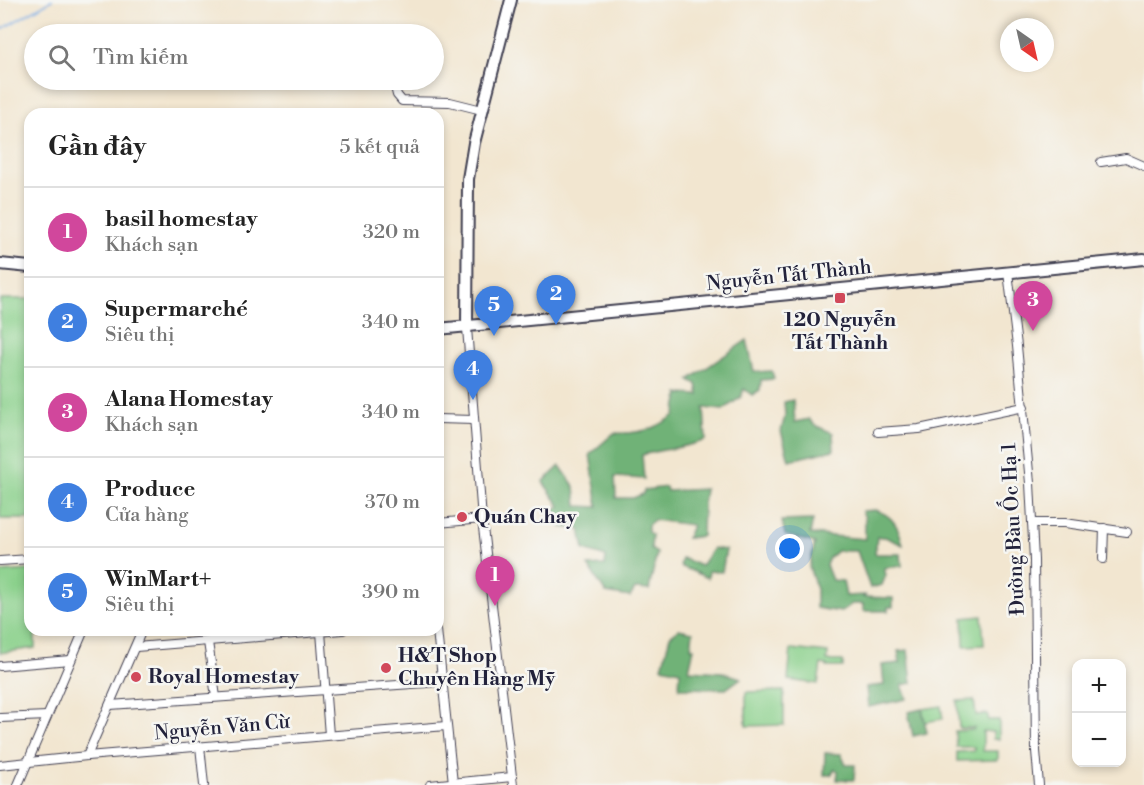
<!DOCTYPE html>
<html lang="vi">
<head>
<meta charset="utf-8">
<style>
	:root { --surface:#fff; --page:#f6f6f6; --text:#222; --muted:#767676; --line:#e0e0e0; --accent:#d1495b }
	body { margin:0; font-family:"Libre Bodoni",serif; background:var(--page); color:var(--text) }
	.controls { position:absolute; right:18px; bottom:18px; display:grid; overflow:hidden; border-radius:12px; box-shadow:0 3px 9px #0003 }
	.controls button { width:54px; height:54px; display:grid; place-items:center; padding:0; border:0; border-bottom:2px solid var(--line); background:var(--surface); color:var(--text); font:30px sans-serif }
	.compass { position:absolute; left:1000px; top:18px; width:54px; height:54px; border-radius:50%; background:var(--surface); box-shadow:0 3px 9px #0003; rotate:146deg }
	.you { position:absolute; left:790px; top:549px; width:21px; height:21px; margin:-15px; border:4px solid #fff; border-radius:50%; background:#1a73e8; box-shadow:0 0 0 9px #1a73e833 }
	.badge { display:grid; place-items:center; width:39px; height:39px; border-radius:50%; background:var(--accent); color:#fff; font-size:20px; font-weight:700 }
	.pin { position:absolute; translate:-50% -50px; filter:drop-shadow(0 2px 3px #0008) }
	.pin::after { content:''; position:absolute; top:32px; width:21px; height:18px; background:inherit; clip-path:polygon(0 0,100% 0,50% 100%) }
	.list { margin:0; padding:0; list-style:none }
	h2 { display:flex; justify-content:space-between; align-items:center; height:78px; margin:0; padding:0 24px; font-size:26px }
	h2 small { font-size:20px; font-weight:400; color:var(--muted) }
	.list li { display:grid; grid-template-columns:39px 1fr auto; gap:18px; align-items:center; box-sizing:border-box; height:90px; padding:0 24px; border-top:2px solid var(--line) }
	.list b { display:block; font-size:22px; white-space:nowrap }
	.list p { margin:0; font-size:20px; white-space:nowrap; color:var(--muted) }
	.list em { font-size:20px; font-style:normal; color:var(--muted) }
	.icon { flex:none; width:33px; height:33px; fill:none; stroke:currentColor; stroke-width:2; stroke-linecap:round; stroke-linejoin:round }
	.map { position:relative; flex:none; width:1144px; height:785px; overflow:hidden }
	.search { position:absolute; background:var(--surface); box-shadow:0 3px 9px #0003; left:24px; top:24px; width:420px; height:66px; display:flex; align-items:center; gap:15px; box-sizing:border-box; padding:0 21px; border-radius:33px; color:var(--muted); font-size:22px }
	.panel { position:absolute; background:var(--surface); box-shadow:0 3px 9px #0003; left:24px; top:108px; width:420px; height:528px; border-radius:18px }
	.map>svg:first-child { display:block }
</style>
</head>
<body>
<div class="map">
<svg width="1144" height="785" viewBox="0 0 1144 785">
	<rect width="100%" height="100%" fill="#f6f6f2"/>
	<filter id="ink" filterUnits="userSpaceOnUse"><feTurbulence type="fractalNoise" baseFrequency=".0167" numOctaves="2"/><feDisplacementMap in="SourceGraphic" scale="12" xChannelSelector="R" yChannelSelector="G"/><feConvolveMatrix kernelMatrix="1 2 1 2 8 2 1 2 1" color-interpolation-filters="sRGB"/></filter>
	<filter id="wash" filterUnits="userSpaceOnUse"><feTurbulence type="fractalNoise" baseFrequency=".008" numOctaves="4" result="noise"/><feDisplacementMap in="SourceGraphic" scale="24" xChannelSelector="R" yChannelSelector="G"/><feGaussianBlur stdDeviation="1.35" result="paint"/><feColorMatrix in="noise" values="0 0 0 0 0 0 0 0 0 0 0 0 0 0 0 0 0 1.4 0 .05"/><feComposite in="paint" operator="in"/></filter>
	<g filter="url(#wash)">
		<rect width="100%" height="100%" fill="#f2e6d0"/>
		<g fill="#8ad08b" stroke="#567963" stroke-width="1.5">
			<rect x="0" y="299" width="30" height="220"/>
			<path d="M30,570V630H35V648L0,653V572Z"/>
			<path d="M982,616L984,645L964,646L963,618Z"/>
			<path d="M791,649L828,653L827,661H843V667H827V665L821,664L818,684L788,680Z"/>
			<path d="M784,691V725L746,726V692Z"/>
			<path d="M974,700L976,715L988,714V720H999V739H993V732L983,731V751H998V760L957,761V752L974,751V747H956L955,731L973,730L974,728H959L957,701Z"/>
			<path d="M941,706L943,719L925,722L922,709Z"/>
		</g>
		<g fill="#6fb277" stroke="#486a59" stroke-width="1.5">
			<path d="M747,340L754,372L772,371L774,379L761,380L760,390L752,395L744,389L741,397L723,410L704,408L706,440C685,448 664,449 642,455L644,479L615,477L616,498H633L643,494L644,490L666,487L667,491L705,489L703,504L702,536L687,538L692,525L654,520L648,525V532L652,535L651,549L657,553L649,590L635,589L630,597L606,593L588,566L605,565L606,557L584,550L580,529L561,527L552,512L560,506L543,482L560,466L575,487L577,506L598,507L590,454L614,433C638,434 655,430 675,415L679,394L699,395L697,384L689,380Z"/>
			<path d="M793,400L795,422L809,419L814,425L833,433L834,450L789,460L781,431L785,416L784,402Z"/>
			<path d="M875,510C893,515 899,527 903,545L885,537H877L875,554H901L902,566L884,568L886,575L882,585L870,588L857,551H837L829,558L826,565L832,580L843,581L846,596L865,595L863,597L893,598V607H888V611H863V604H852L841,612L816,608V587L809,567L815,543L785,535L782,521L813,520L810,534L865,539V518L862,511Z"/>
			<path d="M713,548L726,550L722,572L709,571L708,578L680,566L682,558L701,566Z"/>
			<path d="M679,629L693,632L691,648H694L689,670L722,672L741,678L726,689L679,688L680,671L662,667L670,636Z"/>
			<path d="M908,650L912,683L902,685L907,699L868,707L866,687L884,685L882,665L900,663L898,651Z"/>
			<path d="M922,709L927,733L913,736L908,712Z"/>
			<path d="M825,753L841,754L846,765H855L854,780H837L838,771L835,769L831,775H824Z"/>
		</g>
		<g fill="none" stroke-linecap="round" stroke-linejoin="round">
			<path stroke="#77abe4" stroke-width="2" d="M0,30L52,0"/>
		</g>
	</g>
	<g filter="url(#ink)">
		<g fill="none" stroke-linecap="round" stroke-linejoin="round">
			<g stroke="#413f51" stroke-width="10">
				<g id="street">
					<path d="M395,87L397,95L402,101L450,102L482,110"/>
					<path d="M1101,162L1126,158L1144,166"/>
					<path d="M1008,272L1017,346L1030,483L1034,560L1036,751L1039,785"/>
					<path d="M467,328L482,519L513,785"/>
					<path d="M438,419L474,420"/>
					<path d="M878,432L919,429L1024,407"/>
					<path d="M438,523L482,519"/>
					<path d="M1032,523H1065L1127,532"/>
					<path d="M1103,559L1104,528"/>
					<path d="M0,561L30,559"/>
					<path d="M437,630L453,783"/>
					<path d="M321,632L329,735"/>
					<path d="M208,642L216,697"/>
					<path d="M136,647L343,630"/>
					<path d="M0,666L70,660"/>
					<path d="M110,705L441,682"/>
					<path d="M0,718L47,716"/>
					<path d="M200,746L204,785"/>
					<path d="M87,756L142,630"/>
					<path d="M0,765L87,756L446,726"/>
					<path d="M18,785L84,630"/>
					<path d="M430,785L512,777"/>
				</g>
			</g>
			<g stroke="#413f51" stroke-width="14">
				<g id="secondary">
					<path d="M0,264L30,267"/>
					<path d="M467,328L468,179L474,143L511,0"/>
					<path d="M438,329L1144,259"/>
				</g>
			</g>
			<use href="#street" stroke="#fff" stroke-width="8"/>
			<use href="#secondary" stroke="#fff" stroke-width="10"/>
		</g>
	</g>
	<g fill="#d1495b" stroke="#f6f6f2" stroke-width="2">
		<rect x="834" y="292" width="12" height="12" rx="3"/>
		<circle cx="462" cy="517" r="6"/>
		<circle cx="386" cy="668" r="6"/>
		<circle cx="136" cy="677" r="6"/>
	</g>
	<g text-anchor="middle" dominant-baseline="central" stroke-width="5" stroke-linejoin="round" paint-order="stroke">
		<g font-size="20" fill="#22223b" stroke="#f6f6f2">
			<text transform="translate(789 276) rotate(-6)">Nguyễn Tất Thành</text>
			<text transform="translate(1014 529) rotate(-93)">Đường Bàu Ốc Hạ 1</text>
			<text transform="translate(222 728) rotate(-5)">Nguyễn Văn Cừ</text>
		</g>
		<g font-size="20" font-weight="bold" fill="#22223b" stroke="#f6f6f2" text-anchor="start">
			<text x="840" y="320" text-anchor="middle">120 Nguyễn<tspan x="840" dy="23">Tất Thành</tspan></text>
			<text x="474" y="517">Quán Chay</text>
			<text x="398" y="656">H&amp;T Shop<tspan x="398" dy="23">Chuyên Hàng Mỹ</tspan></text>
			<text x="148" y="677">Royal Homestay</text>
		</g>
	</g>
</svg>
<div class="controls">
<button>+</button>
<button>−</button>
</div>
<svg class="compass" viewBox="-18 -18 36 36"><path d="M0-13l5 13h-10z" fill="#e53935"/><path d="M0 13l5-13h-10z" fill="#767676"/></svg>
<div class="you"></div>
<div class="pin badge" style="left:495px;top:606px;background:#d1479c">1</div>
<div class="pin badge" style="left:556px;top:325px;background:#3f7fe0">2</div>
<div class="pin badge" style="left:1033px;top:331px;background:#d1479c">3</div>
<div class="pin badge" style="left:473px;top:400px;background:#3f7fe0">4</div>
<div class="pin badge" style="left:494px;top:336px;background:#3f7fe0">5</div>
<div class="search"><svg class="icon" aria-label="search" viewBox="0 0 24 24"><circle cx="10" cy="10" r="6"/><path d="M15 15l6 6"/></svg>Tìm kiếm</div>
<section class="panel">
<h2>Gần đây<small>5 kết quả</small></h2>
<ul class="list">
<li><span class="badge" style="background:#d1479c">1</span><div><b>basil homestay</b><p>Khách sạn</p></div><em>320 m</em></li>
<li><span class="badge" style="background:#3f7fe0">2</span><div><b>Supermarché</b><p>Siêu thị</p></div><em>340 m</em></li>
<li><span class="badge" style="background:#d1479c">3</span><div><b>Alana Homestay</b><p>Khách sạn</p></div><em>340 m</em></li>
<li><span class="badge" style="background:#3f7fe0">4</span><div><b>Produce</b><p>Cửa hàng</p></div><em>370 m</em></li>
<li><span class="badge" style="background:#3f7fe0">5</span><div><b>WinMart+</b><p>Siêu thị</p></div><em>390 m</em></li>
</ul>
</section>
</div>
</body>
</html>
